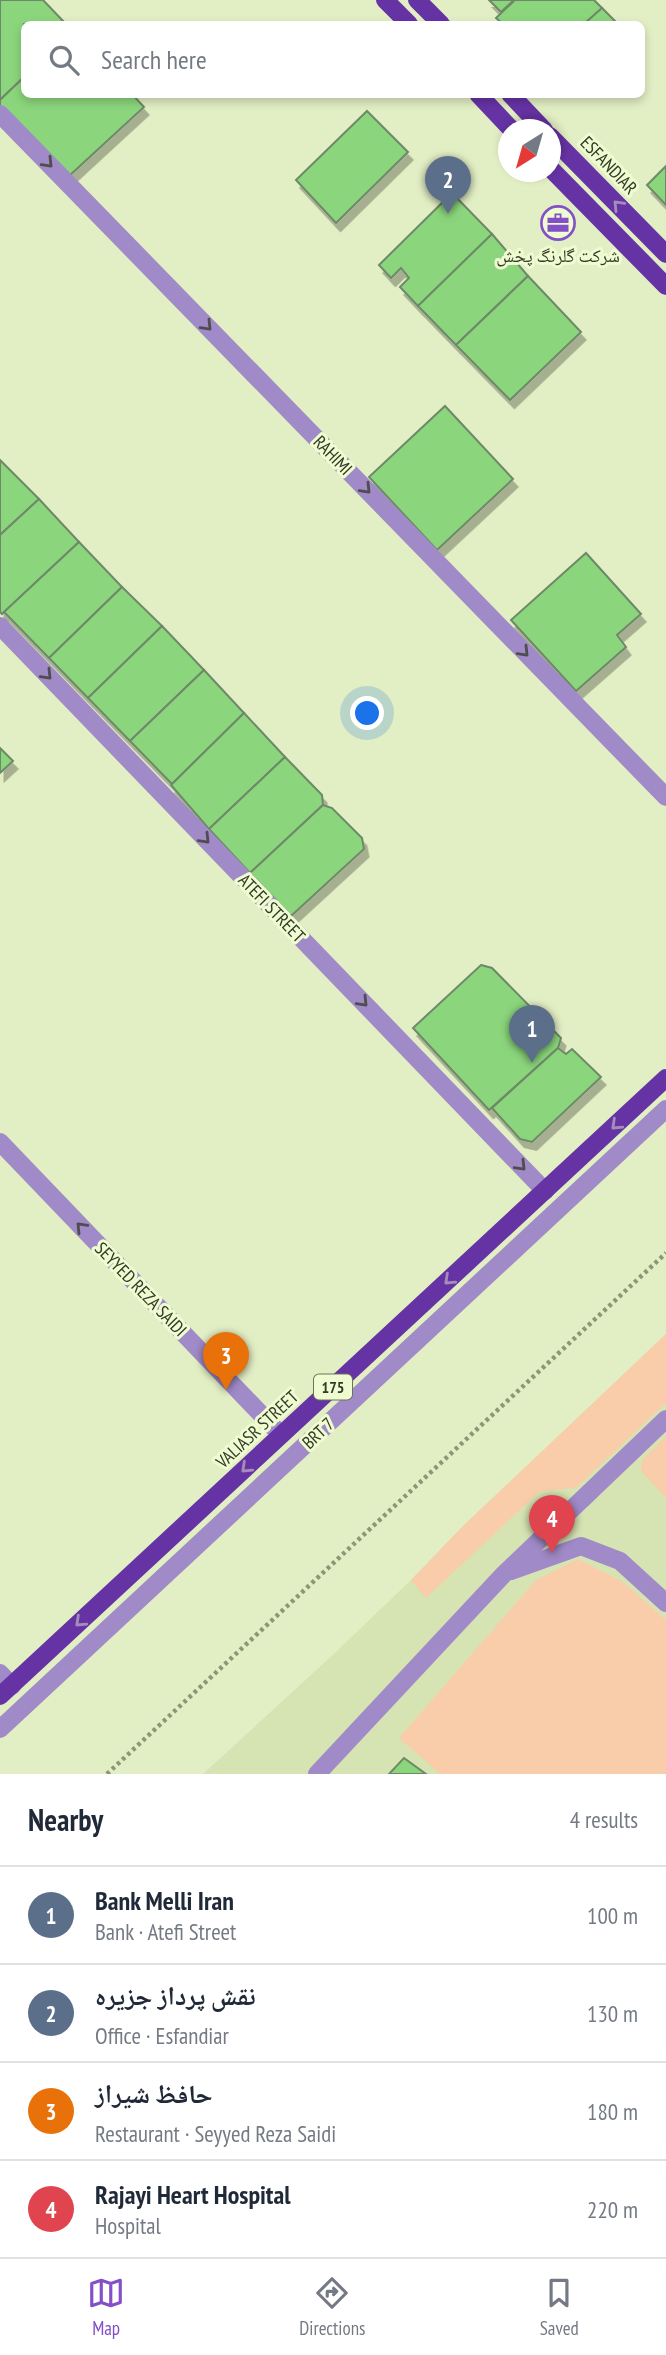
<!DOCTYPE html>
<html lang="en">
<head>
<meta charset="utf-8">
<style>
	:root { --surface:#fff; --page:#f6f6f7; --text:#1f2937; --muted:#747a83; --line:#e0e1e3; --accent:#8350c8 }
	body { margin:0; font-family:"PT Sans Narrow","Noto Naskh Arabic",sans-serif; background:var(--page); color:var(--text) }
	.compass { position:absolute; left:498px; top:119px; width:63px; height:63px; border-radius:50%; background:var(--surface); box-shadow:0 4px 10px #0003; rotate:217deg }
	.you { position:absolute; left:368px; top:714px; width:24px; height:24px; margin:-18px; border:5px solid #fff; border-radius:50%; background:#1a73e8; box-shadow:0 0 0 10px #1a73e833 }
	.badge { display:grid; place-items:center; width:46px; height:46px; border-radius:50%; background:var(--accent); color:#fff; font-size:23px; font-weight:700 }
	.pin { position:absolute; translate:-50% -58px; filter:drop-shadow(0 2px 4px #0008) }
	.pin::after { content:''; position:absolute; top:37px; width:24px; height:21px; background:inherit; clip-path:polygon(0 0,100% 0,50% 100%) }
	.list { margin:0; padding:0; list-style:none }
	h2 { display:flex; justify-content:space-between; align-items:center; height:91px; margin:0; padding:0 28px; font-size:30px }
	h2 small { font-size:23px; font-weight:400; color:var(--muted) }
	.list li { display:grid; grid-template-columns:46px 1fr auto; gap:21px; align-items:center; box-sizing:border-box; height:98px; padding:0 28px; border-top:2px solid var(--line) }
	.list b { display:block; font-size:26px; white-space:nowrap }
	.list p { margin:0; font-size:23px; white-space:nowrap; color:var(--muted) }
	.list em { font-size:23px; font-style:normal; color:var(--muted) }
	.icon { flex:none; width:38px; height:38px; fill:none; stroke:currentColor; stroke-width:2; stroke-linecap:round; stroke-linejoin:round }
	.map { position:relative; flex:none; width:666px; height:1774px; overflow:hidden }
	.search { position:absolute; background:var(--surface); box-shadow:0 4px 10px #0003; left:21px; right:21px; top:21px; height:77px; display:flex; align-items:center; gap:18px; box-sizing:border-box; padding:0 24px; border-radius:10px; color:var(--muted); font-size:26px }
	.sheet { height:483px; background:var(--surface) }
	nav { display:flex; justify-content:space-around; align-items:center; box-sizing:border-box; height:98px; border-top:2px solid var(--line); background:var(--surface); font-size:19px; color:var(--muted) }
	nav a { display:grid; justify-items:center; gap:4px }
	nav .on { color:var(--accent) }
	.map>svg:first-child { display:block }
</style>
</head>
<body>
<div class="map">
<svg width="666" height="1774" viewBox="0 0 666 1774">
	<defs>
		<filter id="shadow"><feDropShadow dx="4.5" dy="8" stdDeviation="0" flood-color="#0004"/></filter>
	</defs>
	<rect width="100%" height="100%" fill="#e2eec4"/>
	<path fill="#d6e3b2" d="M666,1334V1774H203L336,1652L411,1580L464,1525Z"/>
	<g fill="#facdaa">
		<path d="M666,1334V1403L576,1488L540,1491L426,1598L411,1580L464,1525Z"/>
		<path d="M666,1436V1498L641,1471L642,1460Z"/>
		<path d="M578,1559L623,1582L666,1620V1774H440L399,1738L536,1580Z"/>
	</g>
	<g fill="#8bd67b" stroke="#6e8969" stroke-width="2" filter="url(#shadow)">
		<path d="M0,0H43L66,24H24V77L0,100Z"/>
		<path d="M489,0H514L501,12Z"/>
		<path d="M515,0H594L602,8L584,24H503L496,18Z"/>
		<path d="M602,8L618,24H584Z"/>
		<path d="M24,77V94H132L144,107L69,176L0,106V100Z"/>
		<path d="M367,111L408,152L336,223L296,180Z"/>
		<path d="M666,166V205L647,185Z"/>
		<path d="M452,193L492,234L418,306L400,287L409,278L401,268L391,278L379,265Z"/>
		<path d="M492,234L528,276L456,345L418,306Z"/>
		<path d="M528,276L581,332L510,400L456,345Z"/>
		<path d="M445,406L513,479L437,550L369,477Z"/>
		<path d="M0,460L39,499L0,535Z"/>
		<path d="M39,499L79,542L2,614L0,612V535Z"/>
		<path d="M79,542L122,587L49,658L4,612Z"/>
		<path d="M586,553L641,614L617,635L626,647L576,691L511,620Z"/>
		<path d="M122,587L162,626L88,698L49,658Z"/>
		<path d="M162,626L204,670L130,741L88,698Z"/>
		<path d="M204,670L244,713L172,784L130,741Z"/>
		<path d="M244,713L285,757L209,829L171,785Z"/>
		<path d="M0,748L13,761L0,773Z"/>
		<path d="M285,757L322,795L323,805L250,873L209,829Z"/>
		<path d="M323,805L332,808L362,838L364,849L291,916L250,873Z"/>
		<path d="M481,965L492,968L561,1038L558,1048L489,1110L413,1028Z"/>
		<path d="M558,1048L566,1054L572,1049L601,1077L532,1142L520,1139L492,1108Z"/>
		<path d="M404,1758L426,1774H389Z"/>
	</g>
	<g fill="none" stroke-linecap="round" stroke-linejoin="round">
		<path stroke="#8e9678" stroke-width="4.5" stroke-dasharray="3.5 3.5" stroke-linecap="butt" d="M107,1774L666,1253"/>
		<g stroke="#a08ac7" stroke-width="18">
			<path d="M0,114L666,797"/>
			<path d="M0,626L545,1191"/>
			<path d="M0,1142L281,1435"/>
			<path d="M511,1571L581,1546L620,1561L666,1603"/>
			<path d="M0,1673L12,1686"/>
			<path d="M0,1729L666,1109"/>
			<path d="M317,1774L504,1574L666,1419"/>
		</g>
		<g stroke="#6633a5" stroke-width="18">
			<path d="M385,0L409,24"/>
			<path d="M417,0L441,24"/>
			<path d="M478,94L512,130"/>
			<path d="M510,94L544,130"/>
			<path d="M550,136L666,254"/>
			<path d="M550,168L666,286"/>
			<path d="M0,1696L666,1078"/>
		</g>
	</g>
	<defs><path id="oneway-chevron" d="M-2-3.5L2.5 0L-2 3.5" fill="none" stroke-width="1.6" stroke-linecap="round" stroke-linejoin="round" transform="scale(1.75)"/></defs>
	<g stroke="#504d50">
		<use href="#oneway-chevron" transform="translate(48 163) rotate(46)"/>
		<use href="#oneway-chevron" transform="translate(207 326) rotate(46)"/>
		<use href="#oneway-chevron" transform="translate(366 489) rotate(46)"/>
		<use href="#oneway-chevron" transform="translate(524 652) rotate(46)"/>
		<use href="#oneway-chevron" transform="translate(47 675) rotate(46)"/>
		<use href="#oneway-chevron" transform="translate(205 839) rotate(46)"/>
		<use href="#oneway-chevron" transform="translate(363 1002) rotate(46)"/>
		<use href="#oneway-chevron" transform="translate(521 1166) rotate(46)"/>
		<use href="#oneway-chevron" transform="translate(81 1227) rotate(-134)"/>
	</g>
	<g stroke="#a48db9">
		<use href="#oneway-chevron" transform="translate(618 205) rotate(-134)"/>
		<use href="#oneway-chevron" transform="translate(616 1125) rotate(137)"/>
		<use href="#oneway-chevron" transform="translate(449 1280) rotate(137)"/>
		<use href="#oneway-chevron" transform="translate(246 1468) rotate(137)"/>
		<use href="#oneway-chevron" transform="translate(80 1622) rotate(137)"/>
	</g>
	<defs>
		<g id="office-ring" transform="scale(1.75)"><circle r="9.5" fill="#effbd1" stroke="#8350c8" stroke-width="1.5"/><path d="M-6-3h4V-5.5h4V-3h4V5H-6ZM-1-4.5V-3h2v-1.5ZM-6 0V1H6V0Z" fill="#8350c8"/></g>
	</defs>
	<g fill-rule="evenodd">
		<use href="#office-ring" x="558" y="223"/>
	</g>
	<g text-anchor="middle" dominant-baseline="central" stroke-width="6" stroke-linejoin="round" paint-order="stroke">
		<rect fill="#effbd1" stroke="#6d735b" stroke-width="2" x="314" y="1374.5" width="38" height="25" rx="5"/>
		<g font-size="16" font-weight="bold" fill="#353928">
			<text x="333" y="1387">175</text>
		</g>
		<g font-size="18" fill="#353928" stroke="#effbd1">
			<text transform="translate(609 165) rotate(46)">ESFANDIAR</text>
			<text transform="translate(333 455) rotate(46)">RAHIMI</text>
			<text transform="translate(272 908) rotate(46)">ATEFI STREET</text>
			<text transform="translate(141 1289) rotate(46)">SEYYED REZA SAIDI</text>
			<text transform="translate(257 1429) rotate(-43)">VALIASR STREET</text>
			<text transform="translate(318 1433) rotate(-43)">BRT 7</text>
		</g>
		<g font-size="18" fill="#353928" stroke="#effbd1">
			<text x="558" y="255">شرکت گلرنگ پخش</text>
		</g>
	</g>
</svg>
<svg class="compass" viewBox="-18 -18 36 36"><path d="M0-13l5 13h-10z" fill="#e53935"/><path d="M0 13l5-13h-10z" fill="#747a83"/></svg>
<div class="you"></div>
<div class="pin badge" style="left:532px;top:1063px;background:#5c6f8a">1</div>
<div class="pin badge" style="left:448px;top:214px;background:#5c6f8a">2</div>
<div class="pin badge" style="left:226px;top:1390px;background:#e8710a">3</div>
<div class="pin badge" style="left:552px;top:1553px;background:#e0444e">4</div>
<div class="search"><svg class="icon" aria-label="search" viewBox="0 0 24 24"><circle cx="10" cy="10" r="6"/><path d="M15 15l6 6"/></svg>Search here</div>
</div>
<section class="sheet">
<h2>Nearby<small>4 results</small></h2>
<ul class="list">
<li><span class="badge" style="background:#5c6f8a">1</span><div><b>Bank Melli Iran</b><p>Bank · Atefi Street</p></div><em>100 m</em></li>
<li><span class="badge" style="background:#5c6f8a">2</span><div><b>نقش پرداز جزیره</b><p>Office · Esfandiar</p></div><em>130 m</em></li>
<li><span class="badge" style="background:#e8710a">3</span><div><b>حافظ شیراز</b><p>Restaurant · Seyyed Reza Saidi</p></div><em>180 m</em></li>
<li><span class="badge" style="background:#e0444e">4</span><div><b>Rajayi Heart Hospital</b><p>Hospital</p></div><em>220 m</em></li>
</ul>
</section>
<nav>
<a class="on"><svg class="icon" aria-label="map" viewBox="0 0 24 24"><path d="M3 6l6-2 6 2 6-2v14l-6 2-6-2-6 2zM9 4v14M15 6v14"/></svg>Map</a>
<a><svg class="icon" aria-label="directions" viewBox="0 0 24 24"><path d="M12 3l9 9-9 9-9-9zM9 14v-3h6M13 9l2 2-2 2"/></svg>Directions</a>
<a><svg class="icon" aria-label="saved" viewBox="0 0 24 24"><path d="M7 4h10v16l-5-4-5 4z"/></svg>Saved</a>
</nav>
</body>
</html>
